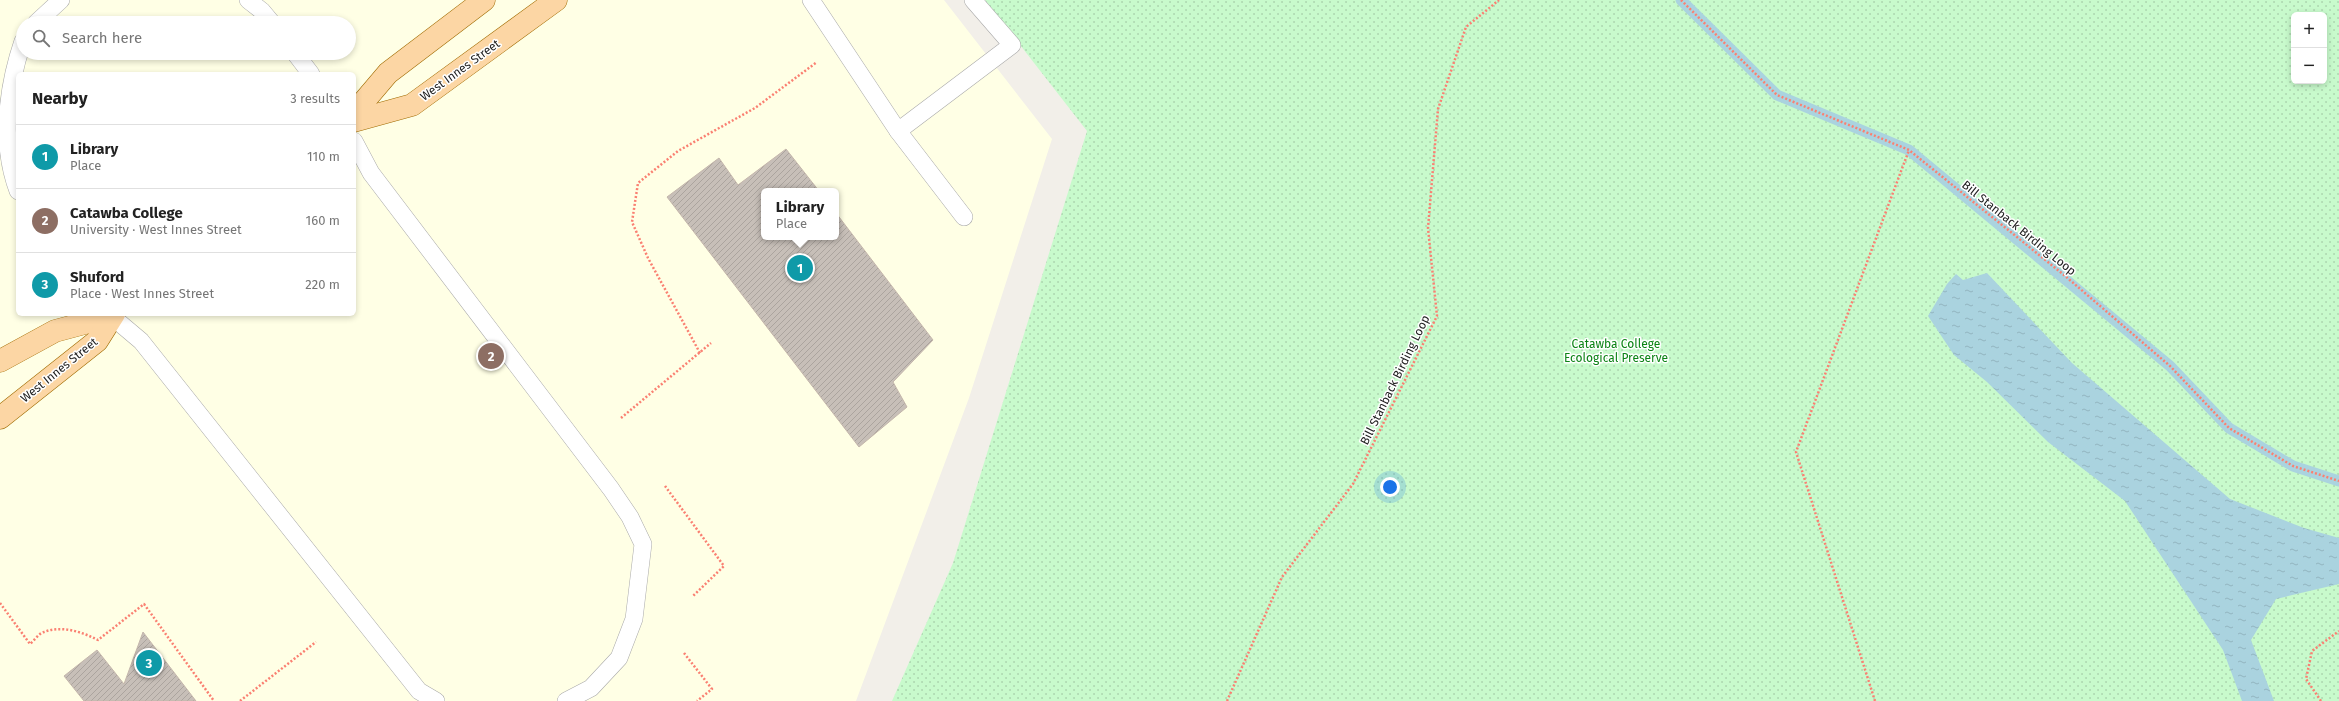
<!DOCTYPE html>
<html lang="en">
<head>
<meta charset="utf-8">
<style>
	:root { --surface:#fff; --page:#f2f2f2; --text:#222; --muted:#767676; --line:#e0e0e0; --accent:#2563eb }
	body { margin:0; font-family:"Fira Sans",sans-serif; background:var(--page); color:var(--text) }
	.controls { position:absolute; right:12px; top:12px; display:grid; overflow:hidden; border-radius:6px; box-shadow:0 2px 6px #0003 }
	.controls button { width:36px; height:36px; display:grid; place-items:center; padding:0; border:0; border-bottom:1px solid var(--line); background:var(--surface); color:var(--text); font:20px sans-serif }
	.you { position:absolute; left:1390px; top:487px; width:14px; height:14px; margin:-10px; border:3px solid #fff; border-radius:50%; background:#1a73e8; box-shadow:0 0 0 6px #1a73e833 }
	.badge { display:grid; place-items:center; width:26px; height:26px; border-radius:50%; background:var(--accent); color:#fff; font-size:13px; font-weight:700 }
	.pin { position:absolute; translate:-50% -50%; border:2px solid #fff; box-shadow:0 1px 4px #0006 }
	.popup { position:absolute; left:761px; top:188px; width:78px; height:52px; box-sizing:border-box; display:grid; place-content:center; border-radius:6px; background:var(--surface); filter:drop-shadow(0 1px 3px #0005); font-size:13px; white-space:nowrap; color:var(--muted) }
	.popup b { font-size:15px; color:var(--text) }
	.popup::after { content:''; position:absolute; left:50%; top:100%; margin-left:-8px; border:8px solid transparent; border-top-color:var(--surface) }
	.list { margin:0; padding:0; list-style:none }
	h2 { display:flex; justify-content:space-between; align-items:center; height:52px; margin:0; padding:0 16px; font-size:17px }
	h2 small { font-size:13px; font-weight:400; color:var(--muted) }
	.list li { display:grid; grid-template-columns:26px 1fr auto; gap:12px; align-items:center; box-sizing:border-box; height:64px; padding:0 16px; border-top:1px solid var(--line) }
	.list b { display:block; font-size:15px; white-space:nowrap }
	.list p { margin:0; font-size:13px; white-space:nowrap; color:var(--muted) }
	.list em { font-size:13px; font-style:normal; color:var(--muted) }
	.icon { flex:none; width:22px; height:22px; fill:none; stroke:currentColor; stroke-width:2; stroke-linecap:round; stroke-linejoin:round }
	.map { position:relative; flex:none; width:2339px; height:701px; overflow:hidden }
	.search { position:absolute; background:var(--surface); box-shadow:0 2px 6px #0003; left:16px; top:16px; width:340px; height:44px; display:flex; align-items:center; gap:10px; box-sizing:border-box; padding:0 14px; border-radius:22px; color:var(--muted); font-size:15px }
	.panel { position:absolute; background:var(--surface); box-shadow:0 2px 6px #0003; left:16px; top:72px; width:340px; height:244px; border-radius:6px }
	.map>svg:first-child { display:block }
</style>
</head>
<body>
<div class="map">
<svg width="2339" height="701" viewBox="0 0 2339 701">
	<defs>
		<pattern id="park-dots" width="8" height="8" patternUnits="userSpaceOnUse"><rect width="8" height="8" fill="#c8facc"/><path d="M2 2h.1M6 6h.1" fill="none" stroke="#acd6af" stroke-width="1.8" stroke-linecap="round"/></pattern>
		<pattern id="water-ripples" width="26" height="14" patternUnits="userSpaceOnUse"><rect width="26" height="14" fill="#aad3df"/><path d="M2 4q2-2 4 0t4 0M15 11q2-2 4 0t4 0" fill="none" stroke="#92b5bf"/></pattern>
		<pattern id="building-hatch" width="6" height="6" patternUnits="userSpaceOnUse"><rect width="6" height="6" fill="#c7bfb8"/><path d="M-1 1l2-2M0 6l6-6M5 7l2-2" fill="none" stroke="#aba49e"/></pattern>
	</defs>
	<rect width="100%" height="100%" fill="#f2efe9"/>
	<path fill="#ffffe5" fill-rule="evenodd" d="M0,0H944L1052,139L969,398L856,701H0ZM23,23H349V53H23ZM18,74H354V314H18ZM764,191H836V237H764Z"/>
	<path fill="url(#park-dots)" fill-rule="evenodd" d="M985,0H2339V701H892L953,563L1087,131ZM2294,15H2324V81H2294Z"/>
	<path fill="url(#water-ripples)" d="M1987,273L2072,363L2230,499L2304,528L2339,538V584L2276,599L2251,640L2274,701H2242L2223,650L2125,501L2048,442L1987,382L1954,355L1928,316L1947,284L1956,274L1963,280Z"/>
	<g fill="none" stroke-linecap="round" stroke-linejoin="round">
		<path stroke="#aad3df" stroke-width="11" d="M1681,0L1777,95L1909,150L2170,366L2229,428L2293,466L2339,481"/>
	</g>
	<g fill="url(#building-hatch)" stroke="#c4b6ab">
		<path d="M786,149L819,191H764V237H836V213L933,340L893,382L907,407L859,447L667,197L719,158L738,185Z"/>
		<path d="M143,632L196,701H84L64,676L97,650L124,684Z"/>
	</g>
	<g fill="none" stroke-linecap="round" stroke-linejoin="round">
		<g stroke="#a9a9a9" stroke-width="18">
			<g id="service">
				<path d="M248,0L262,11L272,23"/>
				<path d="M811,0L898,131"/>
				<path d="M36,23L61,0"/>
				<path d="M295,53L311,74"/>
				<path d="M354,141L371,173L611,489L630,517L643,544L634,619L619,658L591,688L566,701"/>
				<path d="M18,191C0,144 7,88 23,41"/>
				<path d="M964,217L898,131L1012,45L973,0"/>
				<path d="M109,314L141,341L419,691L436,701"/>
			</g>
		</g>
		<g stroke="#a06b00" stroke-width="23">
			<g id="primary">
				<path d="M354,113L388,73L484,0"/>
				<path d="M354,121L412,105L556,0"/>
				<path d="M0,361L55,331L111,316"/>
				<path d="M0,418L97,341L114,314"/>
			</g>
		</g>
		<g stroke="#fa8072" stroke-width="2.5" stroke-dasharray="2 2" stroke-linecap="butt">
			<path d="M1681,0L1777,95L1909,150L2064,275L2170,366L2229,428L2293,466L2339,481"/>
			<path d="M700,353L648,258L632,222L638,183L678,151L755,108L817,62"/>
			<path d="M621,418L711,343"/>
			<path d="M665,486L724,566L693,596"/>
			<path d="M0,603L30,644C34,641 39,633 44,632C62,625 82,632 98,640L144,604L214,701"/>
			<path d="M684,653L712,689L697,701"/>
			<path d="M240,701L316,642"/>
			<path d="M1227,701L1282,577L1353,484L1437,316L1428,228L1438,109L1466,27L1499,0"/>
			<path d="M1875,701L1796,452L1909,150"/>
			<path d="M2321,701L2306,679L2312,651L2339,631"/>
		</g>
		<use href="#service" stroke="#fff" stroke-width="17"/>
		<use href="#primary" stroke="#fcd6a4" stroke-width="22"/>
	</g>
	<g text-anchor="middle" dominant-baseline="central" stroke-width="3" stroke-linejoin="round" paint-order="stroke">
		<g font-size="12" fill="#222" stroke="#fff">
			<text transform="translate(460 70) rotate(-36)">West Innes Street</text>
			<text transform="translate(2019 228) rotate(39)">Bill Stanback Birding Loop</text>
			<text transform="translate(59 370) rotate(-39)">West Innes Street</text>
			<text transform="translate(1395 380) rotate(-64)">Bill Stanback Birding Loop</text>
		</g>
		<g font-size="12" fill="#0c8416" stroke="#fff">
			<text x="1616" y="344">Catawba College<tspan x="1616" dy="14">Ecological Preserve</tspan></text>
		</g>
	</g>
</svg>
<div class="controls">
<button>+</button>
<button>−</button>
</div>
<div class="you"></div>
<div class="pin badge" style="left:800px;top:268px;background:#0f9aa8">1</div>
<div class="popup"><b>Library</b>Place</div>
<div class="pin badge" style="left:491px;top:356px;background:#8d6e63">2</div>
<div class="pin badge" style="left:149px;top:663px;background:#0f9aa8">3</div>
<div class="search"><svg class="icon" aria-label="search" viewBox="0 0 24 24"><circle cx="10" cy="10" r="6"/><path d="M15 15l6 6"/></svg>Search here</div>
<section class="panel">
<h2>Nearby<small>3 results</small></h2>
<ul class="list">
<li><span class="badge" style="background:#0f9aa8">1</span><div><b>Library</b><p>Place</p></div><em>110 m</em></li>
<li><span class="badge" style="background:#8d6e63">2</span><div><b>Catawba College</b><p>University · West Innes Street</p></div><em>160 m</em></li>
<li><span class="badge" style="background:#0f9aa8">3</span><div><b>Shuford</b><p>Place · West Innes Street</p></div><em>220 m</em></li>
</ul>
</section>
</div>
</body>
</html>
